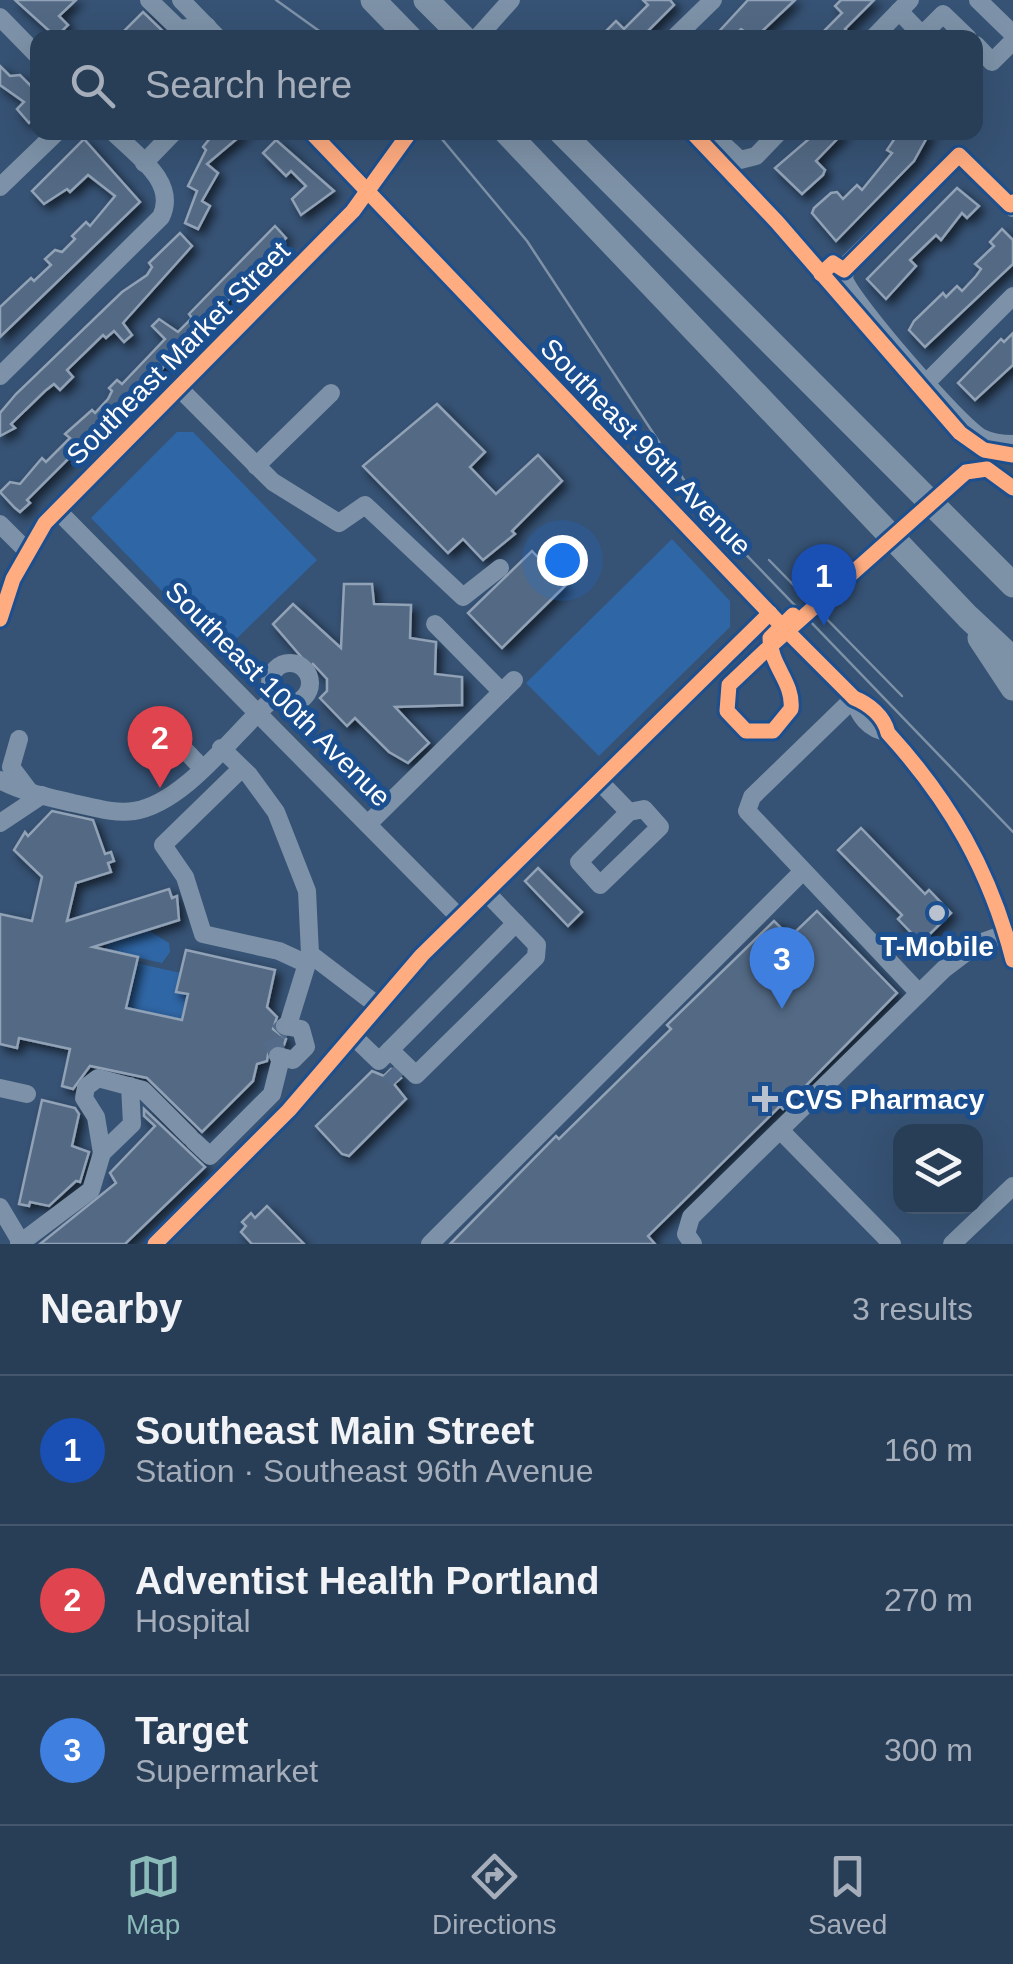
<!DOCTYPE html>
<html lang="en">
<head>
<meta charset="utf-8">
<style>
	:root { --surface:#283e57; --page:#344961; --text:#f1f3f6; --muted:#a5aeba; --line:#44576d; --accent:#8bbbb9 }
	body { margin:0; font-family:Arial,sans-serif; background:var(--page); color:var(--text) }
	.controls { position:absolute; right:30px; bottom:30px; display:grid; overflow:hidden; border-radius:20px; box-shadow:0 10px 40px #0002 }
	.controls button { width:90px; height:90px; display:grid; place-items:center; padding:0; border:0; border-bottom:2px solid var(--line); background:var(--surface); color:var(--text); font:50px sans-serif }
	.you { position:absolute; left:562px; top:560px; width:35px; height:35px; margin:-25px; border:8px solid #fff; border-radius:50%; background:#1a73e8; box-shadow:0 0 0 15px #1a73e833 }
	.badge { display:grid; place-items:center; width:65px; height:65px; border-radius:50%; background:var(--accent); color:#fff; font-size:32px; font-weight:700 }
	.pin { position:absolute; translate:-50% -82px; filter:drop-shadow(0 2px 5px #0008) }
	.pin::after { content:''; position:absolute; top:52px; width:35px; height:30px; background:inherit; clip-path:polygon(0 0,100% 0,50% 100%) }
	.list { margin:0; padding:0; list-style:none }
	h2 { display:flex; justify-content:space-between; align-items:center; height:130px; margin:0; padding:0 40px; font-size:42px }
	h2 small { font-size:32px; font-weight:400; color:var(--muted) }
	.list li { display:grid; grid-template-columns:65px 1fr auto; gap:30px; align-items:center; box-sizing:border-box; height:150px; padding:0 40px; border-top:2px solid var(--line) }
	.list b { display:block; font-size:38px; white-space:nowrap }
	.list p { margin:0; font-size:32px; white-space:nowrap; color:var(--muted) }
	.list em { font-size:32px; font-style:normal; color:var(--muted) }
	.icon { flex:none; width:55px; height:55px; fill:none; stroke:currentColor; stroke-width:2; stroke-linecap:round; stroke-linejoin:round }
	.map { position:relative; flex:none; width:1013px; height:1244px; overflow:hidden }
	.search { position:absolute; background:var(--surface); box-shadow:0 10px 40px #0002; left:30px; right:30px; top:30px; height:110px; display:flex; align-items:center; gap:25px; box-sizing:border-box; padding:0 35px; border-radius:20px; color:var(--muted); font-size:38px }
	.sheet { height:580px; background:var(--surface) }
	nav { display:flex; justify-content:space-around; align-items:center; box-sizing:border-box; height:140px; border-top:2px solid var(--line); background:var(--surface); font-size:28px; color:var(--muted) }
	nav a { display:grid; justify-items:center; gap:5px }
	nav .on { color:var(--accent) }
	.map>svg:first-child { display:block }
</style>
</head>
<body>
<div class="map">
<svg width="1013" height="1244" viewBox="0 0 1013 1244">
	<defs>
		<filter id="shadow"><feDropShadow dx="5" dy="5" stdDeviation="5" flood-color="#0009"/></filter>
	</defs>
	<rect width="100%" height="100%" fill="#365274"/>
	<g fill="#2f66a5">
		<path d="M177,432H193L317,560L222,653L91,518Z"/>
		<path d="M672,539L730,601V627L599,756L526,683Z"/>
		<path d="M148,930L169,943L170,952L162,963L105,950L107,943Z"/>
		<path d="M136,963L181,973L177,991L188,994L182,1020L126,1008Z"/>
	</g>
	<g fill="#526984" stroke="#92a2b6" stroke-width="2.5" filter="url(#shadow)">
		<path d="M15,0H76L59,16L68,25L56,37Z"/>
		<path d="M643,0H670L674,5L641,38H608L604,33L616,21L624,29L648,5Z"/>
		<path d="M748,0H795L755,38L741,29L732,38H713Z"/>
		<path d="M841,0H874L845,29L853,38H817L842,13L835,6Z"/>
		<path d="M143,12L170,38H117Z"/>
		<path d="M0,66L10,76L20,75L38,93V114L29,123L17,109L24,102L0,85Z"/>
		<path d="M215,132H245L207,164L218,173L202,201L210,206L198,229L185,223L197,191L188,186L206,150L203,147Z"/>
		<path d="M817,132H844L816,161L825,170L823,175L802,194L775,168Z"/>
		<path d="M899,132H930L914,161L836,241L812,213L814,208L831,193L837,192L843,199L857,185L862,190L892,153L887,150Z"/>
		<path d="M84,139L140,202L0,337V307L31,278L34,281L51,265L45,259L55,250L62,252L75,239L72,236L86,222L90,226L115,196L88,175L70,192L67,189L44,204L32,191Z"/>
		<path d="M276,140L334,191L301,215L292,199L306,186L291,171L286,176L263,153Z"/>
		<path d="M957,188L979,206L967,218L962,213L941,240L936,235L910,260L916,266L886,299L867,279Z"/>
		<path d="M275,226L286,238L255,275L175,350L158,375L146,387L143,384L27,500L30,503L20,512L15,508L0,492L10,482L20,484L42,458L46,462L70,438L65,434L92,410L95,413L108,399L112,391L109,388L117,380L122,384L165,339L152,326L159,319L178,332L192,318L189,314Z"/>
		<path d="M1002,229L1013,240V264L925,347L909,330L914,321L943,293L946,297L957,286L962,291L976,276L981,269L975,264L994,246L990,242Z"/>
		<path d="M180,233L192,246L123,323L132,335L124,342L114,331L106,338L103,335L67,370L73,377L60,390L54,384L45,391L11,424L15,428L0,436V413L16,394L122,292L147,275L152,267L149,263Z"/>
		<path d="M1013,333V365L975,400L958,383L1001,339L1004,342Z"/>
		<path d="M437,404L485,452L470,467L496,494L538,455L562,481L512,531L515,534L483,560L463,539L448,553L363,466Z"/>
		<path d="M532,551L565,586L502,648L468,613Z"/>
		<path d="M344,584H372L374,604L411,605L410,638L436,642L435,674L462,677V705L395,707L429,743L408,763L389,752L355,718L347,726L320,698L327,691V679L313,664L310,667L273,624L293,604L341,648Z"/>
		<path d="M52,811L93,820L105,854L111,852L114,861L108,863L111,872L76,883L67,921L169,889L172,898L177,896L179,920L93,947L138,957L126,1008L182,1020L188,994L176,992L186,950L275,970L267,1007L277,1017L273,1029L286,1039L284,1045L269,1048L267,1061L257,1064L253,1081L202,1132L147,1078L90,1066L73,1089L62,1086L70,1049L19,1038L17,1048L0,1044V914L32,921L42,877L14,850L25,832L28,836Z"/>
		<path d="M861,828L925,894L929,890L951,913L921,943L898,919L902,915L838,850Z"/>
		<path d="M538,868L582,912L568,926L525,881Z"/>
		<path d="M817,911L897,993L783,1109L780,1106L648,1236L655,1244H450L556,1136L559,1139L671,1029L667,1025L774,921L790,937Z"/>
		<path d="M391,1069L401,1078L394,1084L406,1099L349,1156L342,1154L316,1126L372,1071L384,1076Z"/>
		<path d="M42,1100L75,1108L79,1114L72,1146L89,1152L80,1182L76,1181L49,1206L30,1202L29,1206L19,1204Z"/>
		<path d="M144,1109L205,1167L125,1244H40L116,1183L110,1173L155,1126L144,1116Z"/>
		<path d="M267,1206L304,1244H252L241,1232L246,1226L242,1222L251,1213L255,1218Z"/>
	</g>
	<g fill="none" stroke-linecap="round" stroke-linejoin="round">
		<g stroke="#546c89" stroke-width="18" stroke-dasharray="18 9" stroke-linecap="butt">
			<path d="M278,1056L272,1038L285,1026"/>
			<path d="M389,1071L398,1080"/>
		</g>
		<g stroke="#7d92a8" stroke-width="18">
			<path d="M149,0L179,29L207,26"/>
			<path d="M181,0L218,38"/>
			<path d="M978,0L1013,34"/>
			<path d="M899,11L922,35L943,14L968,38"/>
			<path d="M0,17L38,56"/>
			<path d="M477,38L511,0"/>
			<path d="M674,38L713,0"/>
			<path d="M873,38L910,0"/>
			<path d="M976,45L992,62L1013,41"/>
			<path d="M311,132L782,626L854,698C869,704 884,716 888,733C950,801 990,871 1013,960"/>
			<path d="M710,132L740,160L756,156L779,132"/>
			<path d="M144,163L174,132"/>
			<path d="M0,187L57,132"/>
			<path d="M1013,208L959,155L846,265L844,279C852,302 960,427 982,438C992,443 1003,444 1013,444"/>
			<path d="M0,376L161,217C178,182 136,155 113,132"/>
			<path d="M926,383L1013,296"/>
			<path d="M178,387L273,482L339,523L365,505L463,597L500,568"/>
			<path d="M256,466L331,393"/>
			<path d="M57,510L460,918"/>
			<path d="M0,524L27,551"/>
			<path d="M0,619L13,579L45,523L353,211L410,132"/>
			<path d="M435,624L502,692"/>
			<circle cx="290" cy="683" r="20"/>
			<path d="M854,698L752,797L747,811L919,993"/>
			<path d="M854,698C858,715 869,730 888,732"/>
			<path d="M19,739L11,767L29,791"/>
			<path d="M181,746L202,768"/>
			<path d="M221,748L249,775L276,812L307,891L310,954L288,1025"/>
			<path d="M241,769L163,845L185,877L203,934L279,951L305,963"/>
			<path d="M0,780C22,792 48,797 73,803C92,807 114,814 134,811C186,803 236,730 275,697"/>
			<path d="M599,781L629,812L644,809L660,827L600,885L579,862L629,812"/>
			<path d="M0,823L42,795"/>
			<path d="M368,824L514,680"/>
			<path d="M310,954L377,1005"/>
			<path d="M352,1035L379,1061L516,923"/>
			<path d="M390,1050L416,1075L536,957L537,945L486,892"/>
			<path d="M278,1056L293,1060L306,1047L301,1029L285,1026"/>
			<path d="M130,1086L132,1124L102,1153L96,1117L84,1098L86,1087L98,1078L143,1090L190,1137"/>
			<path d="M0,1088L27,1094"/>
			<path d="M780,1130L892,1244"/>
			<path d="M194,1141L210,1156L272,1094L281,1058"/>
			<path d="M0,1207L22,1244"/>
			<path d="M19,1244L91,1190L102,1153"/>
			<path d="M155,1244L289,1110L422,955L770,613"/>
			<path d="M430,1244L802,872"/>
			<path d="M693,1244L686,1234L691,1217L944,969L977,944L1013,931"/>
			<path d="M952,1244L1013,1186"/>
		</g>
		<g stroke="#7e92a7" stroke-width="25">
			<path d="M373,0L410,38"/>
			<path d="M426,0L464,38"/>
			<path d="M506,132L968,617L1013,659"/>
			<path d="M561,132L1013,585"/>
			<path d="M980,638L1013,688"/>
		</g>
		<g stroke="#7e92a7" stroke-width="2.5">
			<path d="M276,0L329,38"/>
			<path d="M436,132L527,241L705,512L1013,832"/>
			<path d="M769,560L902,696"/>
		</g>
		<g stroke="#1b4f8f" stroke-width="21">
			<g id="cycleway">
				<path d="M311,132L782,626L854,698C869,704 884,716 888,733C950,801 990,871 1013,960"/>
				<path d="M692,132L777,222L960,433L984,450L1013,455"/>
				<path d="M821,274L833,263L844,270L959,155L1010,205L1013,202"/>
				<path d="M793,615L770,638C770,666 794,682 791,709L773,731H746L727,711L729,685L766,650L966,472L987,469L1013,488"/>
				<path d="M0,619L13,579L45,523L353,211L410,132"/>
				<path d="M155,1244L289,1110L422,955L770,613"/>
			</g>
		</g>
		<use href="#cycleway" stroke="#ffac80" stroke-width="15"/>
	</g>
	<g fill="#b9c2ce" stroke="#1b4f8f" stroke-width="4">
		<circle cx="937" cy="913" r="10"/>
		<path d="M760 1084h10v10h10v10h-10v10h-10v-10h-10v-10h10z"/>
	</g>
	<g text-anchor="middle" dominant-baseline="central" stroke-width="10" stroke-linejoin="round" paint-order="stroke">
		<g font-size="28" fill="#fff" stroke="#1b4f8f">
			<text transform="translate(178 353) rotate(-45)">Southeast Market Street</text>
			<text transform="translate(646 447) rotate(46)">Southeast 96th Avenue</text>
			<text transform="translate(278 694) rotate(45)">Southeast 100th Avenue</text>
		</g>
		<g font-size="28" font-weight="bold" fill="#fff" stroke="#1b4f8f">
			<text x="937" y="946">T-Mobile</text>
			<text x="785" y="1099" text-anchor="start">CVS Pharmacy</text>
		</g>
	</g>
</svg>
<div class="controls">
<button><svg class="icon" aria-label="layers" viewBox="0 0 24 24"><path d="M12 4l9 5-9 5-9-5zM3 14l9 5 9-5"/></svg></button>
</div>
<div class="you"></div>
<div class="pin badge" style="left:824px;top:626px;background:#1a4fb4">1</div>
<div class="pin badge" style="left:160px;top:788px;background:#e0444e">2</div>
<div class="pin badge" style="left:782px;top:1009px;background:#3f7fe0">3</div>
<div class="search"><svg class="icon" aria-label="search" viewBox="0 0 24 24"><circle cx="10" cy="10" r="6"/><path d="M15 15l6 6"/></svg>Search here</div>
</div>
<section class="sheet">
<h2>Nearby<small>3 results</small></h2>
<ul class="list">
<li><span class="badge" style="background:#1a4fb4">1</span><div><b>Southeast Main Street</b><p>Station · Southeast 96th Avenue</p></div><em>160 m</em></li>
<li><span class="badge" style="background:#e0444e">2</span><div><b>Adventist Health Portland</b><p>Hospital</p></div><em>270 m</em></li>
<li><span class="badge" style="background:#3f7fe0">3</span><div><b>Target</b><p>Supermarket</p></div><em>300 m</em></li>
</ul>
</section>
<nav>
<a class="on"><svg class="icon" aria-label="map" viewBox="0 0 24 24"><path d="M3 6l6-2 6 2 6-2v14l-6 2-6-2-6 2zM9 4v14M15 6v14"/></svg>Map</a>
<a><svg class="icon" aria-label="directions" viewBox="0 0 24 24"><path d="M12 3l9 9-9 9-9-9zM9 14v-3h6M13 9l2 2-2 2"/></svg>Directions</a>
<a><svg class="icon" aria-label="saved" viewBox="0 0 24 24"><path d="M7 4h10v16l-5-4-5 4z"/></svg>Saved</a>
</nav>
</body>
</html>
